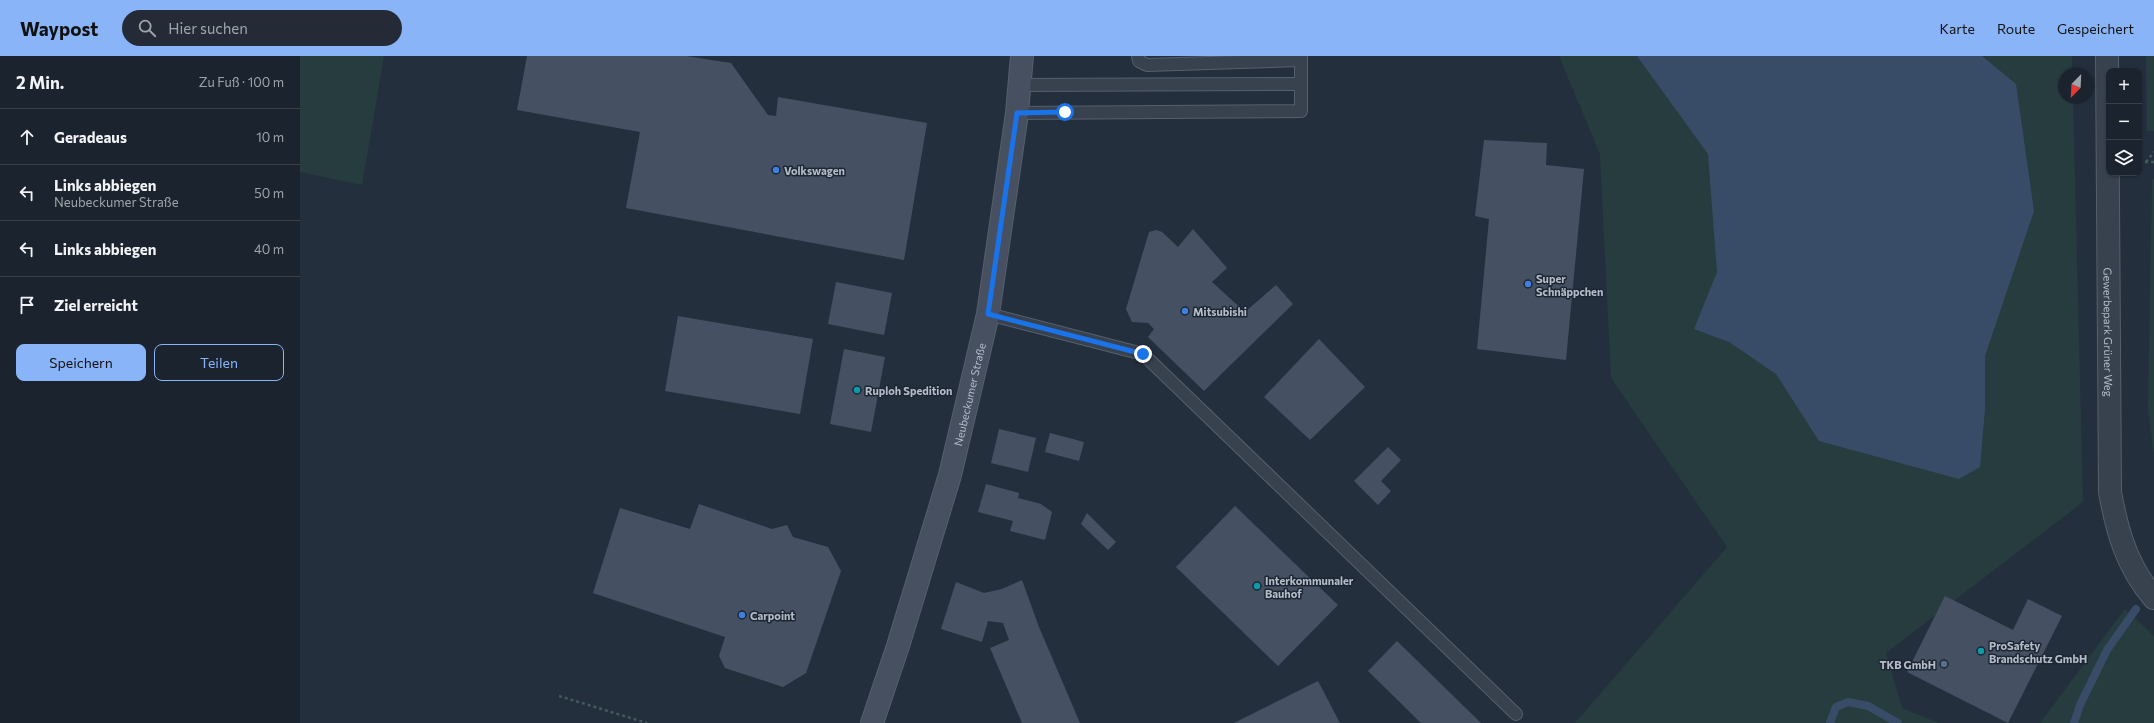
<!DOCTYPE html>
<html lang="de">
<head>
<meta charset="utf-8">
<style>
	:root { --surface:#1b232e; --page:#242b36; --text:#f1f3f6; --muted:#a0a4aa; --line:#39404a; --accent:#8ab4f8 }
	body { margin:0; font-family:Commissioner,sans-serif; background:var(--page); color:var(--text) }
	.controls { position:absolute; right:12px; top:12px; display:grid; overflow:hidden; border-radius:8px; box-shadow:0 1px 3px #0004 }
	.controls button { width:36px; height:36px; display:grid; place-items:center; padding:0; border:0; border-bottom:1px solid var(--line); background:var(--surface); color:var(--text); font:20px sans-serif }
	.compass { position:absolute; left:1758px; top:12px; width:36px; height:36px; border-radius:50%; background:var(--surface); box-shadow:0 1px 3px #0004; rotate:204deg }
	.stop { position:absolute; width:12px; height:12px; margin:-9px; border:3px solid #1a73e8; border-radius:50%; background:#fff }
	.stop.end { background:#1a73e8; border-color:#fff; box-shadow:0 1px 4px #0008 }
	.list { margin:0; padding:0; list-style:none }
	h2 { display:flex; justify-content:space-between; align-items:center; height:52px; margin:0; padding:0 16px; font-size:17px }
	h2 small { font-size:13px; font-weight:400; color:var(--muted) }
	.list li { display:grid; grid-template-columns:26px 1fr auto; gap:12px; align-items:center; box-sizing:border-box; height:56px; padding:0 16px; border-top:1px solid var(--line) }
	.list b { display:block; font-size:15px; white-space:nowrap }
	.list p { margin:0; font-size:13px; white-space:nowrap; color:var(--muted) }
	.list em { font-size:13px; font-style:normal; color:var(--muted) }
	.actions { display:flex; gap:8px; padding:12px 16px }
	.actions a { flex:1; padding:9px 0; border:1px solid var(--accent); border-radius:8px; text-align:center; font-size:14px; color:var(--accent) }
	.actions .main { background:var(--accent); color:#111 }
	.icon { flex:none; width:22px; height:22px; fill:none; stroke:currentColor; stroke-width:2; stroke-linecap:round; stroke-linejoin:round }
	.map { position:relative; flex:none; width:1854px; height:667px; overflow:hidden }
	header { display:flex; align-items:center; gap:24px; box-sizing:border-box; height:56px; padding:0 20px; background:var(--accent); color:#111 }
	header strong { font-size:19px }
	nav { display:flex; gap:22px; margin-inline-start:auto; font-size:14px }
	.search { width:280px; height:36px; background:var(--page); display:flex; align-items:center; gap:10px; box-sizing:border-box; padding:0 14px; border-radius:22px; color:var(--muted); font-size:15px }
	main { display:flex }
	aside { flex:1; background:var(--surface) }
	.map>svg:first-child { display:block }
</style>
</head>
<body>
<header>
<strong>Waypost</strong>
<div class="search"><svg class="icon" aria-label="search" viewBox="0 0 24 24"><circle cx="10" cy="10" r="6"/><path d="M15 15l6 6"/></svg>Hier suchen</div>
<nav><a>Karte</a><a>Route</a><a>Gespeichert</a></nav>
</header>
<main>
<aside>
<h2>2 Min.<small>Zu Fuß · 100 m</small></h2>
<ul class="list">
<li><svg class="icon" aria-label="ahead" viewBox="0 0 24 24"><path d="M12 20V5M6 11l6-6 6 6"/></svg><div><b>Geradeaus</b></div><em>10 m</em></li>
<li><svg class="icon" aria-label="left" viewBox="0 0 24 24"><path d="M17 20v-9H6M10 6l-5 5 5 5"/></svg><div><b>Links abbiegen</b><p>Neubeckumer Straße</p></div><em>50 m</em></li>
<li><svg class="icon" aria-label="left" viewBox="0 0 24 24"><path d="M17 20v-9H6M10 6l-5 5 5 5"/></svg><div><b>Links abbiegen</b></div><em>40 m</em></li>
<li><svg class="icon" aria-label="arrive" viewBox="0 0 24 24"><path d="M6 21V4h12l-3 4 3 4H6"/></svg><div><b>Ziel erreicht</b></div></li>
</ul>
<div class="actions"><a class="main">Speichern</a><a>Teilen</a></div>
</aside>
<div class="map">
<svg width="1854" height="667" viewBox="0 0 1854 667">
	<rect width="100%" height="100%" fill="#242f3e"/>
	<g fill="#263c3f">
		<path d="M0,0H84L62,129L0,116Z"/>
		<path d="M1259,0H1772V18H1764V42H1773L1783,446L1586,597L1602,652L1639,667H1275L1427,491L1311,322L1300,98Z"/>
		<path d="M1846,0H1854V75H1847Z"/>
		<path d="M1854,122V400L1848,352L1852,125Z"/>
		<path d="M1825,553L1854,580V667H1740Z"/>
	</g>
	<path fill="#394c67" d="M1337,0H1682L1716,28L1734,155L1685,300V353L1680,411L1659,423L1519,385L1476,318L1429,286L1394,273L1417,216L1408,98Z"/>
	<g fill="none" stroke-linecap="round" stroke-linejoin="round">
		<g stroke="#394c67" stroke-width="8">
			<path d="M1530,667L1536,651L1548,646L1568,650L1598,667"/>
			<path d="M1774,667L1780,649L1807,594L1836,553"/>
		</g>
	</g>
	<g fill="#455162">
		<path d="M227,0H386L431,7L468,59L476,60L478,41L627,67L604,204L326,152L340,76L217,54Z"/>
		<path d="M1184,84L1247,87L1246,109L1284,113L1266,304L1177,293L1189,163L1175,160Z"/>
		<path d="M893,173L927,212L912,226L945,256L976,229L993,248L904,335L848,281L854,273L848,267L832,266L826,253L849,176L856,174L862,176L878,191Z"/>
		<path d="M536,226L592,237L584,279L528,268Z"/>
		<path d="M378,260L513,283L500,358L365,335Z"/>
		<path d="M1019,283L1065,331L1010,384L964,341Z"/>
		<path d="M544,293L585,301L571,376L530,368Z"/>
		<path d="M699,373L736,382L728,416L691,407Z"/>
		<path d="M750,377L784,386L779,405L745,396Z"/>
		<path d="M1088,391L1101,404L1081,425L1091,435L1078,449L1054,425Z"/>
		<path d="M686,428L719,437L718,442L741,448L752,456L745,484L710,475L713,465L678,456Z"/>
		<path d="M399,448L472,473L487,469L493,481L528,491L541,515L506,617L483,631L425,612L419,600L425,581L293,537L320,452L390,473Z"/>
		<path d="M935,450L1038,549L978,610L876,511Z"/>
		<path d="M787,457L816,486L808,494L781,468Z"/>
		<path d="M722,524L739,571L780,667H722L690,592L709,584L703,567L688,565L682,586L641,573L656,526L684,537L702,533Z"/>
		<path d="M1645,540L1713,574L1728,543L1762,560L1708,667L1607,616Z"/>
		<path d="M1097,585L1181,667H1121L1068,615Z"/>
		<path d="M1018,625L1040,667H934Z"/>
	</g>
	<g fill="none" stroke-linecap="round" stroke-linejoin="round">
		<g stroke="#565f6c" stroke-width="14">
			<g id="service">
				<path d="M838,0L839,5L847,9L1001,4"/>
				<path d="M719,29L1000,28"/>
				<path d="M717,57L1001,55V0"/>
				<path d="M688,258L843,298L1216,658"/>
			</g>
		</g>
		<g stroke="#565f6c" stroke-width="24">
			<g id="tertiary">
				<path id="s1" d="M1807,0L1810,436C1817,475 1827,511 1854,542"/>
			</g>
		</g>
		<g stroke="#565f6c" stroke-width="24">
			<g id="secondary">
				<path id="s2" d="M572,667L598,590L650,419L688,258L717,57L722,0"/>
			</g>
		</g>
		<g stroke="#44595c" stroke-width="2.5" stroke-dasharray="3 3" stroke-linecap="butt">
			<path d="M1839,106H1854"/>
			<path d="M1846,106L1854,96"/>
			<path d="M259,640L347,667"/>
		</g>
		<use href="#service" stroke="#38414e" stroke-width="12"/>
		<use href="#tertiary" stroke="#38414e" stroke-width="22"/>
		<use href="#secondary" stroke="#465061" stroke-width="22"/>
	</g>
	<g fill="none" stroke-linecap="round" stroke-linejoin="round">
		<path stroke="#1a73e8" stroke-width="5" d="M765,56L717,57L688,258L843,298"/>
	</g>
	<g fill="#3f7fe0" stroke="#1d2633" stroke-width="1.5">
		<circle cx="476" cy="114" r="4"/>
		<circle cx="1228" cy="228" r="4"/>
		<circle cx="885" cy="255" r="4"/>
		<circle cx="442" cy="559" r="4"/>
	</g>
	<g fill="#0f9aa8" stroke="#1d2633" stroke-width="1.5">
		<circle cx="557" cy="334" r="4"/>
		<circle cx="957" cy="530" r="4"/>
		<circle cx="1681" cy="595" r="4"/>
	</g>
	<circle fill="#5c6f8a" stroke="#1d2633" stroke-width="1.5" cx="1644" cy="608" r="4"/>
	<g text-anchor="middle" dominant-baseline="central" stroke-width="3" stroke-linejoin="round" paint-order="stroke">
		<g font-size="11" font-weight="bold" fill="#b4bcc9" stroke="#1d2633" text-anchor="start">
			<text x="484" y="114">Volkswagen</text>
			<text x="1236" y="222">Super<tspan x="1236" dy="13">Schnäppchen</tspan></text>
			<text x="893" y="255">Mitsubishi</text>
			<text x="565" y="334">Ruploh Spedition</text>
			<text x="965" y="524">Interkommunaler<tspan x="965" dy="13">Bauhof</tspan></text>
			<text x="450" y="559">Carpoint</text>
			<text x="1689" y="589">ProSafety<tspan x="1689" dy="13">Brandschutz GmbH</tspan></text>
			<text x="1636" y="608" text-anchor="end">TKB GmbH</text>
		</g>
		<g font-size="11" fill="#b4bcc9" stroke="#1d2633">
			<text stroke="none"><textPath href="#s1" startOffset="276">Gewerbepark Grüner Weg</textPath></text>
			<text stroke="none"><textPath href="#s2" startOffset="343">Neubeckumer Straße</textPath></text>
		</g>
	</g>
</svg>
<div class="controls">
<button>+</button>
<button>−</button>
<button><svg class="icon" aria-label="layers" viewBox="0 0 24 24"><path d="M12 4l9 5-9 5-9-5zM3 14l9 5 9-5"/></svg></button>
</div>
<svg class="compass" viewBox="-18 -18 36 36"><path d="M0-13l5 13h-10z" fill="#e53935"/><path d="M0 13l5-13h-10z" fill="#a0a4aa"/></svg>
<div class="stop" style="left:765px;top:56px"></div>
<div class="stop end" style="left:843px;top:298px"></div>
</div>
</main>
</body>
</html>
